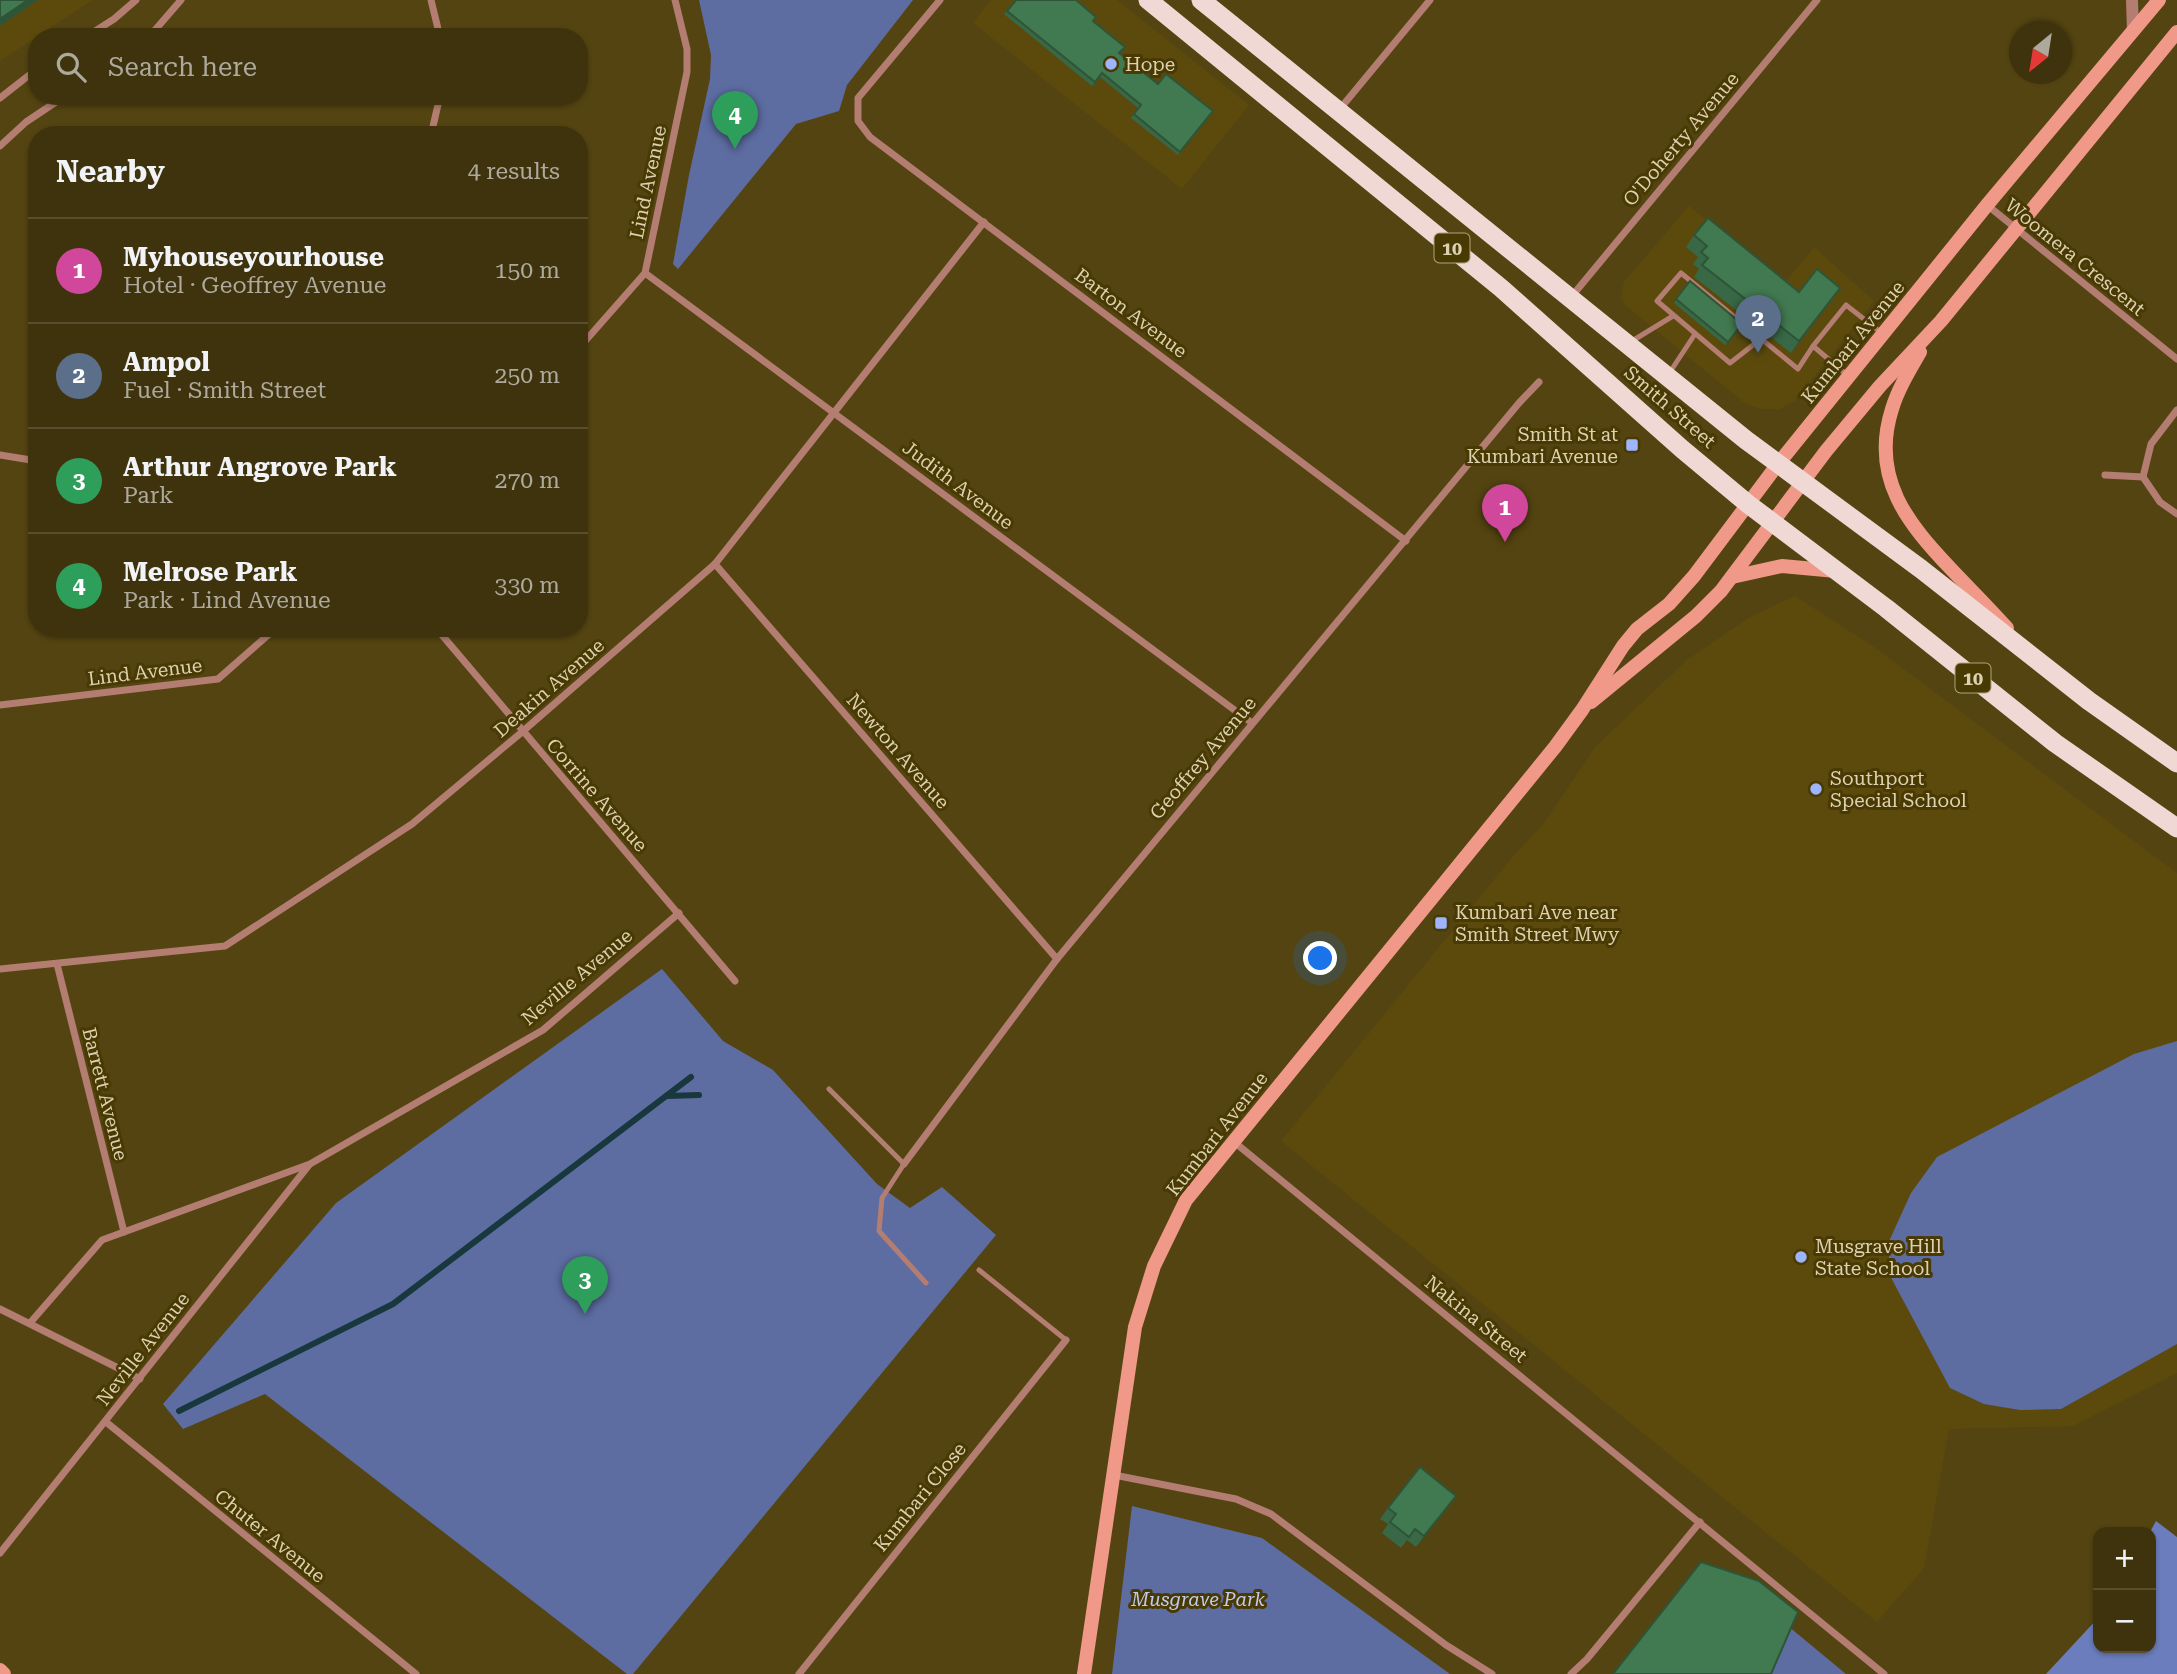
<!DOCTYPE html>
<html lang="en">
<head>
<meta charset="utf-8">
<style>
	:root { --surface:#3f330d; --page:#4a3f1b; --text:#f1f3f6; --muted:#adaa9d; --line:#584e2e; --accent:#8abfa5 }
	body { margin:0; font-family:"Roboto Serif",serif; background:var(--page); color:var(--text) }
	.controls { position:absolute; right:21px; bottom:21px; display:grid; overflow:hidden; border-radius:14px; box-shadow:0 2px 5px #0004 }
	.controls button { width:63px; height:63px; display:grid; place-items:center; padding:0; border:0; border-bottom:2px solid var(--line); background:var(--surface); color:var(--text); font:35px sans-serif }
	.compass { position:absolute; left:2009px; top:21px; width:63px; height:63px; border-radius:50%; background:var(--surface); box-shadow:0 2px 5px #0004; rotate:210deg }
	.you { position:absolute; left:1321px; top:959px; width:24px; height:24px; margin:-18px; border:5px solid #fff; border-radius:50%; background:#1a73e8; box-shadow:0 0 0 10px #1a73e833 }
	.badge { display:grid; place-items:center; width:46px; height:46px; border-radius:50%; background:var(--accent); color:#fff; font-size:23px; font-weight:700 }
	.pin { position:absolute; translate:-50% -58px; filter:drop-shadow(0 2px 4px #0008) }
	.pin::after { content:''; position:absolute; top:37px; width:24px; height:21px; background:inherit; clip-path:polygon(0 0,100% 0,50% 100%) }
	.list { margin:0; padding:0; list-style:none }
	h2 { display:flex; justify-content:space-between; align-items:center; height:91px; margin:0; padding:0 28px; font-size:30px }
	h2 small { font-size:23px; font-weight:400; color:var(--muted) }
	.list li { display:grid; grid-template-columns:46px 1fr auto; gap:21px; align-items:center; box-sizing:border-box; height:105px; padding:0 28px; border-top:2px solid var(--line) }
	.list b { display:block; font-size:26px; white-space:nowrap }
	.list p { margin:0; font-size:23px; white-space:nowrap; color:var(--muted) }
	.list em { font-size:23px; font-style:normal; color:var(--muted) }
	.icon { flex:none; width:38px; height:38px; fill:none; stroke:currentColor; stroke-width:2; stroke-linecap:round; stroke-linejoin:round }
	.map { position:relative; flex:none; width:2177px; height:1674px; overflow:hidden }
	.search { position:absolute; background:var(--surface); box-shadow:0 2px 5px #0004; left:28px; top:28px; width:560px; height:77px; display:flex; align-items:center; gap:18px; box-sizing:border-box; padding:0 24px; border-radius:28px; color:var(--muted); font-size:26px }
	.panel { position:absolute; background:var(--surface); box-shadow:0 2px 5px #0004; left:28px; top:126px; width:560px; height:511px; border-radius:28px }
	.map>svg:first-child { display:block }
</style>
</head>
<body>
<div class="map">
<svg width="2177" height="1674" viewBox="0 0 2177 1674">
	<rect width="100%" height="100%" fill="#544411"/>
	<g fill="#5c4a0d">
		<path d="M0,0H92L0,61Z"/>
		<path d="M991,0H1117L1249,105L1182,189L973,23Z"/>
		<path d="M1689,206L1784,284L1814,247L1874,301L1795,401L1779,409H1761L1746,404L1625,305L1621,297L1624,282Z"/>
		<path d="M1795,596L1874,647L2177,873V1373L2073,1426L1949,1429L1924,1568L1877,1622L1281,1141L1515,854L1544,823L1595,747L1687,660L1750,617Z"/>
	</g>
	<g fill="#5d6da2">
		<path d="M699,0H913L847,85L839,111L796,124L678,269L673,264L689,175L710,79L711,55Z"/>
		<path d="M662,969L723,1041L773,1070L877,1184L910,1208L942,1187L996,1235L633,1674H627L265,1394L183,1429L163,1404L336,1203Z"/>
		<path d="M2177,1041V1344L2061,1409L2020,1410L1984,1404L1950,1388L1888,1272L1890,1239L1911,1193L1937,1157L2134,1054Z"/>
		<path d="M1132,1506L1262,1538L1450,1674H1112Z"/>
		<path d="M1788,1626L1846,1674H1767Z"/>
	</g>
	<path fill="#6b7dbc" d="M2156,1521L2177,1537V1674H2046L2098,1618V1648H2151L2150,1532Z"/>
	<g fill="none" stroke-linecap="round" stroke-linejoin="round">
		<g stroke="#18383e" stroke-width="6">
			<path d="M667,1096L699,1095"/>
			<path d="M179,1411L393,1304L691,1077"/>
		</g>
		<g stroke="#b47d72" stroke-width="5">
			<path d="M1762,338L1730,363L1657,301L1681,273L1798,369L1813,346L1846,305L1883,334"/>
			<path d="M1632,341L1673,316"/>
			<path d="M1813,346L1847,375"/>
			<path d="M1670,372L1695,334"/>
			<path d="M829,1089L904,1164L882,1198L879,1231L926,1283"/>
			<path d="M979,1270L1066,1340"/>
		</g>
		<g stroke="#b47d72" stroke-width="7">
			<path d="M431,0L440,37"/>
			<path d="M940,0L858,98V121L870,137L1406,541"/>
			<path d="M86,37L114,19L136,0"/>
			<path d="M149,37L181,0"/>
			<path d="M0,98L37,69"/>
			<path d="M1339,110L1430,0"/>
			<path d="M431,135L440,96"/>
			<path d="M0,146L26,122L65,96"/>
			<path d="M1987,205L2177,359"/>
			<path d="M645,273L1252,723"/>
			<path d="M1572,296L1817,0"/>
			<path d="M579,348L645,273L687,72V49L675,0"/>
			<path d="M2177,410L2151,444L2143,477L2160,502L2177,514"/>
			<path d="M0,455L37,461"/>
			<path d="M2105,475L2143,477"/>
			<path d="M715,564L1057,959"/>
			<path d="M436,628L735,981"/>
			<path d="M0,705L218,679L276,628"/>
			<path d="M57,964L124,1232"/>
			<path d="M0,969L225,946L412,824L522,732L715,564L984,222"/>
			<path d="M1233,1141L1884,1674"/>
			<path d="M904,1164L1057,959L1519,403L1539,382"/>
			<path d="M0,1309L140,1379"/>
			<path d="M30,1323L102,1240L310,1164L543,1030L679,913"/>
			<path d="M106,1422L416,1674"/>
			<path d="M1114,1475L1236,1499L1271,1514L1446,1645L1492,1674"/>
			<path d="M0,1553L309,1165"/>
			<path d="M799,1674L1066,1340"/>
			<path d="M1571,1674L1587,1659L1700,1522"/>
		</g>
		<path stroke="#b47d72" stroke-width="12" d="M2132,0L2133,32"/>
		<g stroke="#f09989" stroke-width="14">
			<path d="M1920,352C1909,371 1898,389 1892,409C1870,478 1908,524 1952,570C1970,589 1989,608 2007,628"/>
			<path d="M1732,577L1782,566L1836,571"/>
			<path d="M1591,702L1696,616L1721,591L1826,451L1880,386L1941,321L2177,32"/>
			<path d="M0,1670L4,1674"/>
			<path d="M1084,1674L1135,1327L1154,1266L1186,1200L1555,747L1582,710L1623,646L1637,629L1669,604L1694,576L1778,464L1987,205L2159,0"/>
		</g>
		<g stroke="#f0d8d4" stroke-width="19">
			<path d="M1148,0L1501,288L1682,449L1748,504L1886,608L2055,743L2177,828"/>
			<path d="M1201,0L1746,440L1921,569L2089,701L2177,763"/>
		</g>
	</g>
	<g fill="#386845">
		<path d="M1016,0L1093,21L1119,54L1158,84L1213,111L1178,155L1131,118L1138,108L1100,77L1092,86L1004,14Z"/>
		<path d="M1694,235L1799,292L1840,288L1791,353L1694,277L1699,269L1693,264L1698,257L1686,247Z"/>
		<path d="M1690,281L1742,324L1725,345L1674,303Z"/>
		<path d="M1448,1507L1416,1547L1407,1540L1401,1548L1382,1533L1388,1524L1380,1519L1388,1508Z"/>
	</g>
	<g fill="#2e5538">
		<path d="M28,0H38L0,26V19Z"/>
		<path d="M1840,288L1832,300L1791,353L1799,341Z"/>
		<path d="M1456,1496L1448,1507L1416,1547L1424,1536Z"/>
	</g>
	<g fill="#417950" stroke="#2e5538" stroke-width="2">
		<path d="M0,0H28L0,19Z"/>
		<path d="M1016,0H1076L1096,17L1093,21L1125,47L1119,53L1158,84L1166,74L1213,111L1180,152L1134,114L1141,105L1102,73L1095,82L1007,11Z"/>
		<path d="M1708,218L1799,292L1817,269L1840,288L1799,341L1702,265L1708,258L1701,252L1707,246L1694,235Z"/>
		<path d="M1690,281L1742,324L1728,342L1676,299Z"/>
		<path d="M1420,1467L1456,1496L1424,1536L1415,1529L1409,1537L1390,1522L1396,1514L1388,1508Z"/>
		<path d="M1701,1562L1759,1581L1798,1612L1771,1674H1613Z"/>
	</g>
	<g fill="#9eb4fd" stroke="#493a03" stroke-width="2.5">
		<circle cx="1111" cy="64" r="7"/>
		<rect x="1625" y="438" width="14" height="14" rx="3.5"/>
		<circle cx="1816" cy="789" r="7"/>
		<rect x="1434" y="916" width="14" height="14" rx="3.5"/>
		<circle cx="1801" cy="1257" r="7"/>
	</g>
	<g text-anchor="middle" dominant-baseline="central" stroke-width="6" stroke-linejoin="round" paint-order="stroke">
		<g fill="#493a03" stroke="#b0a47d" stroke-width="2">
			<rect x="1434.5" y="233.5" width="35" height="29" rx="5"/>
			<rect x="1955.5" y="663.5" width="35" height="29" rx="5"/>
		</g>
		<g font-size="18" font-weight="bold" fill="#dcd1b1">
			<text x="1452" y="248">10</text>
			<text x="1973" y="678">10</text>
		</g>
		<g font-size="19" fill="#dcd1b1" stroke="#493a03" text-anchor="start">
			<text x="1125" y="64">Hope</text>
			<text x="1618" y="434" text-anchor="end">Smith St at<tspan x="1618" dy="22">Kumbari Avenue</tspan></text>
			<text x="1830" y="778">Southport<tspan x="1830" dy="22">Special School</tspan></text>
			<text x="1455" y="912">Kumbari Ave near<tspan x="1455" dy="22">Smith Street Mwy</tspan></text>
			<text x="1815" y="1246">Musgrave Hill<tspan x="1815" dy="22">State School</tspan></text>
		</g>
		<g font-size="19" fill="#dcd1b1" stroke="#493a03">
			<text transform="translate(1681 139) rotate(-50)">O'Doherty Avenue</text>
			<text transform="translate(648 182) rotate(-78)">Lind Avenue</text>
			<text transform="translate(2075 257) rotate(39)">Woomera Crescent</text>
			<text transform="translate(1131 313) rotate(37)">Barton Avenue</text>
			<text transform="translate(1853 342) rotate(-51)">Kumbari Avenue</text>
			<text transform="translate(1670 407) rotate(41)">Smith Street</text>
			<text transform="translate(958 485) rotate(37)">Judith Avenue</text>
			<text transform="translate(145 672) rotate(-7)">Lind Avenue</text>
			<text transform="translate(549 688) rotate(-41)">Deakin Avenue</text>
			<text transform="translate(898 751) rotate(49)">Newton Avenue</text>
			<text transform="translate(1203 758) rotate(-50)">Geoffrey Avenue</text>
			<text transform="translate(597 795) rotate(49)">Corrine Avenue</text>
			<text transform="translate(577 977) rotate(-40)">Neville Avenue</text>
			<text transform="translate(105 1094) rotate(76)">Barrett Avenue</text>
			<text transform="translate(1217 1134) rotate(-52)">Kumbari Avenue</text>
			<text transform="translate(1476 1319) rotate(39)">Nakina Street</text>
			<text transform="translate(143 1349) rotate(-52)">Neville Avenue</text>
			<text transform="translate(920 1497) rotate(-51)">Kumbari Close</text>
			<text transform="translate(270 1536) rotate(39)">Chuter Avenue</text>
		</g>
		<g font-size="19" font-style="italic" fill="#c0ccef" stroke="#493a03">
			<text x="1198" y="1599">Musgrave Park</text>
		</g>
	</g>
</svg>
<div class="controls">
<button>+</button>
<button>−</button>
</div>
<svg class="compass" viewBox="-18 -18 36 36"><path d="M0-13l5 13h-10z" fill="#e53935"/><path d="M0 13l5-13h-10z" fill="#adaa9d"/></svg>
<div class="you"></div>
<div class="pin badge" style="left:1505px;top:542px;background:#d1479c">1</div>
<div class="pin badge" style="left:1758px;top:353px;background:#5c6f8a">2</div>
<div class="pin badge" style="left:585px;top:1314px;background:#2e9e5b">3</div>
<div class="pin badge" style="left:735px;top:149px;background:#2e9e5b">4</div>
<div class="search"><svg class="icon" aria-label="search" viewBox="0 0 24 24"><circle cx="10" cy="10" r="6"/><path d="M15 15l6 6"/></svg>Search here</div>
<section class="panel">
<h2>Nearby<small>4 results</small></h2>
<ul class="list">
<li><span class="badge" style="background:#d1479c">1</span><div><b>Myhouseyourhouse</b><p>Hotel · Geoffrey Avenue</p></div><em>150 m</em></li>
<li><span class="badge" style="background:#5c6f8a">2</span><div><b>Ampol</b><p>Fuel · Smith Street</p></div><em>250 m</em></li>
<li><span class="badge" style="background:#2e9e5b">3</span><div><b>Arthur Angrove Park</b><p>Park</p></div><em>270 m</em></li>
<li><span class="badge" style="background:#2e9e5b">4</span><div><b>Melrose Park</b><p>Park · Lind Avenue</p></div><em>330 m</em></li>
</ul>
</section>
</div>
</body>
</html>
